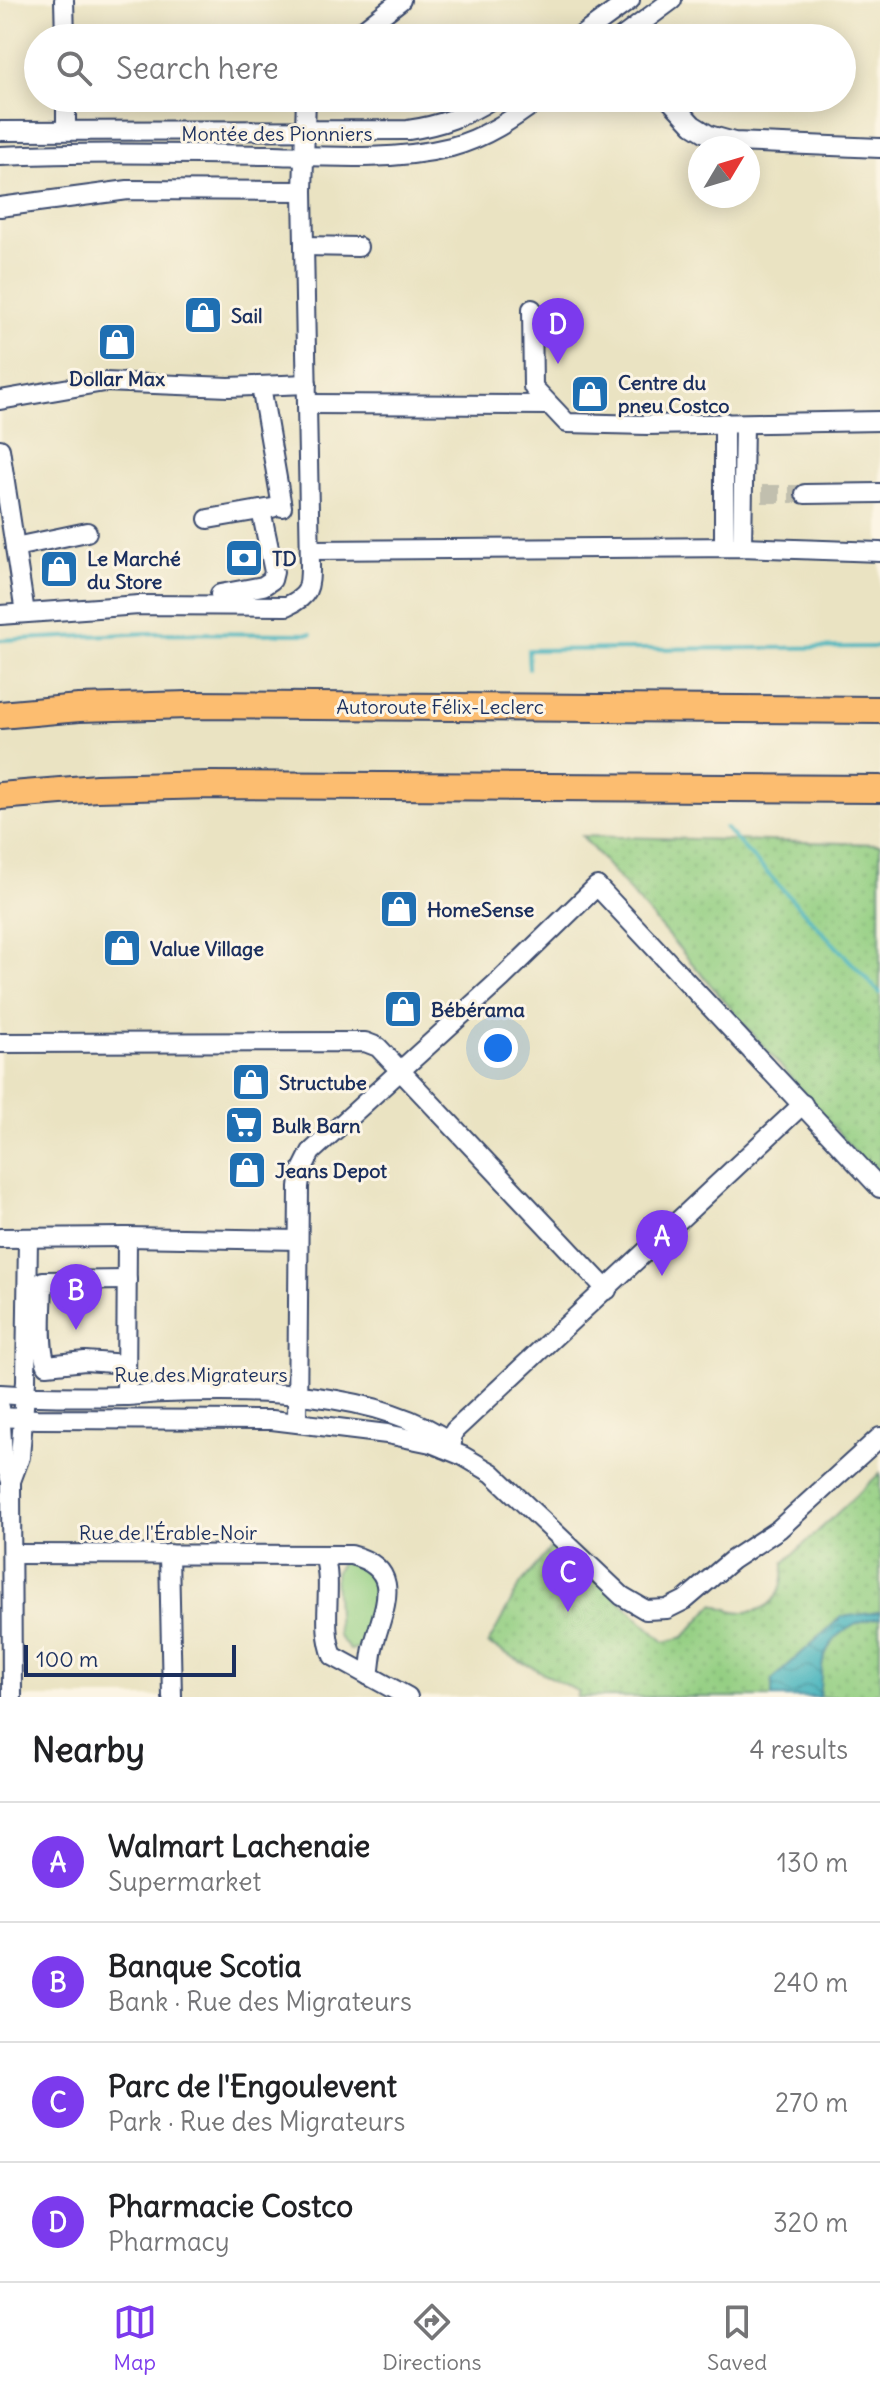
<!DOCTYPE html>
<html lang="en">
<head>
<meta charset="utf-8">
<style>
	:root { --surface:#fff; --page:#f2f2f2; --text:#202124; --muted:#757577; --line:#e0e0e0; --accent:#7c3aed }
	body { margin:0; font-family:Delius,sans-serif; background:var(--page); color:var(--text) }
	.compass { position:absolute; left:688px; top:136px; width:72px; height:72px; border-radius:50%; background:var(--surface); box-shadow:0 4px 20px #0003; rotate:52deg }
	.scale { position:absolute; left:24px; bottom:20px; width:212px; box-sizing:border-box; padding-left:8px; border:4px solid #1b2f5e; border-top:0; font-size:22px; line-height:28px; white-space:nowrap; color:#1b2f5e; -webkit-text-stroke:6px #fcf5e5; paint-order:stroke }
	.you { position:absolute; left:498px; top:1048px; width:28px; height:28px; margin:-20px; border:6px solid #fff; border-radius:50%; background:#1a73e8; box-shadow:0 0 0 12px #1a73e833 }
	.badge { display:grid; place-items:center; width:52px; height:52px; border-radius:50%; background:var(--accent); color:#fff; font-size:26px; font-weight:700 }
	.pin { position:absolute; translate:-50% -66px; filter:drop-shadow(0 2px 4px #0008) }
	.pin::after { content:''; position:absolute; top:42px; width:28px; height:24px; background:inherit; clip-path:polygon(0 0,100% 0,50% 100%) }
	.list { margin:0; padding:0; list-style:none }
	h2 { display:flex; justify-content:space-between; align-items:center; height:104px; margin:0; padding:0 32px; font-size:34px }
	h2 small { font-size:26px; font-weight:400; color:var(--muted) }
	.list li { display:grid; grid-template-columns:52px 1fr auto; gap:24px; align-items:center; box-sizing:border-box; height:120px; padding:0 32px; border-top:2px solid var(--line) }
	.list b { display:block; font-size:30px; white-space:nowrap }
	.list p { margin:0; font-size:26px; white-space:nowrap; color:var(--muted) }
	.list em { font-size:26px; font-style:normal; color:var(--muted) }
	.icon { flex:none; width:44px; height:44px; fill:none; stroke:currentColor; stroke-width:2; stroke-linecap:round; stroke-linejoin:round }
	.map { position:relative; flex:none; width:880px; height:1697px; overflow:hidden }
	.search { position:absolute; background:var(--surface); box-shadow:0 4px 20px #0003; left:24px; right:24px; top:24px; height:88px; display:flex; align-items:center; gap:20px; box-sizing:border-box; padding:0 28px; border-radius:44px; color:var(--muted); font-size:30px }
	.sheet { height:584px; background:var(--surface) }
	nav { display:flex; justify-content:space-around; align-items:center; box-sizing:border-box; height:112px; border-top:2px solid var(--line); background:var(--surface); font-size:22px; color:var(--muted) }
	nav a { display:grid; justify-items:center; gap:4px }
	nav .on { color:var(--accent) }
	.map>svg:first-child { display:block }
</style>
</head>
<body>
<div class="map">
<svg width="880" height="1697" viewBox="0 0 880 1697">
	<defs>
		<pattern id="park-dots" width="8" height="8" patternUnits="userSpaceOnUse" patternTransform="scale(2)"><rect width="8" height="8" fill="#94cf83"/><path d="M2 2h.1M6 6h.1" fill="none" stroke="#7fb274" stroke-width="1.8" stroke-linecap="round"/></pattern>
		<pattern id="water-waves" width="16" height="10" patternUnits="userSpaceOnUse" patternTransform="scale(2)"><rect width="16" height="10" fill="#42b2bc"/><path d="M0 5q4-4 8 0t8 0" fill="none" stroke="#36919c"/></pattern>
	</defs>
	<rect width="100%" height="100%" fill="#fcf5e5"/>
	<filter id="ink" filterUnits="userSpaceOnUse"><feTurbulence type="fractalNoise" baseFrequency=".0125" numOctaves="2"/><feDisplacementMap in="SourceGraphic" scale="16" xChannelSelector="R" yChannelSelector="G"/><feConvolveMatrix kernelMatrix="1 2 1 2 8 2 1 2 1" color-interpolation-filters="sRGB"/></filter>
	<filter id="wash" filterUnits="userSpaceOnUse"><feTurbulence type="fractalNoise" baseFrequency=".006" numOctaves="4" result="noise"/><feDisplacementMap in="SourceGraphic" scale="32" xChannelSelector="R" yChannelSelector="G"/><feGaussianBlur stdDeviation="1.8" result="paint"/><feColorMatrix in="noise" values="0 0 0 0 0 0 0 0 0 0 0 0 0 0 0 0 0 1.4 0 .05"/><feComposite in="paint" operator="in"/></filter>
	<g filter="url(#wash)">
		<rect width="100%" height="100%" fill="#eae3c2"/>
		<path fill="#94cf83" stroke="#587f70" stroke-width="2" d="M349,1558C356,1563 365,1567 370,1574C384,1591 366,1628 361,1648L350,1650L338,1636L335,1573L343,1559Z"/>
		<g fill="url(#park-dots)" stroke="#587f70" stroke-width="2">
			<path d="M582,836L880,844V1181Z"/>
			<path d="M880,1473V1697H577L579,1692L488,1644L521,1583L556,1542L664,1642L684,1637L714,1604C752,1622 785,1609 784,1563Z"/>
		</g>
		<path fill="url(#water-waves)" stroke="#2e708d" stroke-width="2" d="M880,1612V1618C858,1619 831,1635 824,1658C820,1669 821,1685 819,1697H772V1680L841,1617Z"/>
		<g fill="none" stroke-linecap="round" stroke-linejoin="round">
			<g stroke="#42b2bc" stroke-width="4">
				<path d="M0,640L150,633L311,634"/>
				<path d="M529,668L528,650L880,647"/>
				<path d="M725,828L880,993"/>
			</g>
		</g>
	</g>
	<g filter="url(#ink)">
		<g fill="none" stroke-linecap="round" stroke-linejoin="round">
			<path stroke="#c1bfae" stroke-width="18" stroke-dasharray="18 9" stroke-linecap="butt" d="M762,494H805"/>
			<g stroke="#3a4a6d" stroke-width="22">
				<g id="minor">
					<path d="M64,0L65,38"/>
					<path d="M354,37L401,0"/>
					<path d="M578,38L630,0"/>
					<path d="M621,38L672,0"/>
					<path d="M66,98V129"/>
					<path d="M668,98L693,125L709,135L734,142L880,148"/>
					<path d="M0,131L408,130C442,125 465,116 494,98"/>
					<path d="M0,156C91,152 183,154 274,155C332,157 395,161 451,147C485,138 513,119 541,98"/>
					<path d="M0,207L128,190L303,191"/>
					<path d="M304,246L358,247"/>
					<path d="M532,309L533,387L567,423L647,425L880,421"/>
					<path d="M261,386L282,507"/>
					<path d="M0,400L104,382L229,387L307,384"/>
					<path d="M307,404L549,405"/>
					<path d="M0,449L25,613"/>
					<path d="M805,494L880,493"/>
					<path d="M208,519L272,508"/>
					<path d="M15,547L87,532"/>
					<path d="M724,547V422"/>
					<path d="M742,547L744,424"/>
					<path d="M310,550L742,547L880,552"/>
					<path d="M220,594L263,586L272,580L274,572L261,510"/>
					<path d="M0,615L139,605L287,606C309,596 310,589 310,565L303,191L306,98"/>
					<path d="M0,1043L365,1042L378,1047L607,1290"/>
					<path d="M0,1238L127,1237"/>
					<path d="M126,1364L85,1361L47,1365C38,1348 43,1301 43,1281L127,1280"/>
					<path d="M0,1394C41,1397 82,1397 123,1396C137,1396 151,1393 166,1393C256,1390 375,1389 452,1443"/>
					<path d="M126,1396L127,1237L298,1240"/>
					<path d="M0,1407L3,1458L11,1481L12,1697"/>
					<path d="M0,1417L37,1419L272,1420L387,1434L431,1443L463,1456L492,1473L622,1596L646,1610L667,1609L685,1600L732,1560L779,1529L880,1437"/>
					<path d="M297,1422L299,1187L301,1172L311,1152L502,978L597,886L880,1188"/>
					<path d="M444,1448L455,1430L803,1104"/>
					<path d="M11,1481L20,1457L26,1381L28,1238"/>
					<path d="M12,1554L351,1555C405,1569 384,1606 374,1644C371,1654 371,1665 369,1676"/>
					<path d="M169,1554L172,1697"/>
					<path d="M324,1555C334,1588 320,1624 333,1656L408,1697"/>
				</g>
			</g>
			<g stroke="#3a4a6d" stroke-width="30">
				<g id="highway">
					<path d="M0,715L79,708L189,705L880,710"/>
					<path d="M0,796L97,788L210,785L880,789"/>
				</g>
			</g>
			<use href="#minor" stroke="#fff" stroke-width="18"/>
			<use href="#highway" stroke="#fcbd6f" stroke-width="26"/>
		</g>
	</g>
	<defs>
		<g id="shop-square" transform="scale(2)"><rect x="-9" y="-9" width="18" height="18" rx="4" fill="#1f6fb2" stroke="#fcf5e5"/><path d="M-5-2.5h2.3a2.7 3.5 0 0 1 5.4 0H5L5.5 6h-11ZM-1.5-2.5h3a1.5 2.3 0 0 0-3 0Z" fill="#fff"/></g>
		<g id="bank-square" transform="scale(2)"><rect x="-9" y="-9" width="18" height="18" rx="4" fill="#1f6fb2" stroke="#fcf5e5"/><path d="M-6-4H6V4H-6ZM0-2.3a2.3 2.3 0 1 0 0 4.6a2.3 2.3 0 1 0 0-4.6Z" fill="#fff"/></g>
		<g id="supermarket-square" transform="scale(2)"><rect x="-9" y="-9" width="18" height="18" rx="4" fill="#1f6fb2" stroke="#fcf5e5"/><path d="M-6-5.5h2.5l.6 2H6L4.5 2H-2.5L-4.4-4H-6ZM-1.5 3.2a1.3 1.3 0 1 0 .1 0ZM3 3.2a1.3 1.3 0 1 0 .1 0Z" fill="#fff"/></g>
	</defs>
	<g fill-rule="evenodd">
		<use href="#shop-square" x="203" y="315"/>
		<use href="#shop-square" x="117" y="342"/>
		<use href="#shop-square" x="590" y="394"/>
		<use href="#bank-square" x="244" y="558"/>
		<use href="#shop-square" x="59" y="569"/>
		<use href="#shop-square" x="399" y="909"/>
		<use href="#shop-square" x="122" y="948"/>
		<use href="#shop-square" x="403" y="1009"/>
		<use href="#shop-square" x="251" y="1082"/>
		<use href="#supermarket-square" x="244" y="1125"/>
		<use href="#shop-square" x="247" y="1170"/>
	</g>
	<g text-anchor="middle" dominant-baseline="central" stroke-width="6" stroke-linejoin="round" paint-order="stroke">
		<g font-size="20" fill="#1b2f5e" stroke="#fcf5e5">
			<text x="277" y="133">Montée des Pionniers</text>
			<text x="440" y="706">Autoroute Félix-Leclerc</text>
			<text x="201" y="1374">Rue des Migrateurs</text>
			<text x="168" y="1532">Rue de l'Érable-Noir</text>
		</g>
		<g font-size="20" font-weight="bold" fill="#1b2f5e" stroke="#fcf5e5" text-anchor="start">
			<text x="231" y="315">Sail</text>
			<text x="117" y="378" text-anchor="middle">Dollar Max</text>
			<text x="618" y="382">Centre du<tspan x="618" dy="23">pneu Costco</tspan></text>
			<text x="87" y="558">Le Marché<tspan x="87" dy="23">du Store</tspan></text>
			<text x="272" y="558">TD</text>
			<text x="427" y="909">HomeSense</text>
			<text x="150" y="948">Value Village</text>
			<text x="431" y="1009">Bébérama</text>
			<text x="279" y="1082">Structube</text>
			<text x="272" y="1125">Bulk Barn</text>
			<text x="275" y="1170">Jeans Depot</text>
		</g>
	</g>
</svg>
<svg class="compass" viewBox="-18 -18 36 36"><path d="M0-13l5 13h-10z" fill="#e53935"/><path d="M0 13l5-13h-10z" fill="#757577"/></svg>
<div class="scale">100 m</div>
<div class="you"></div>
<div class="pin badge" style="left:662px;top:1276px">A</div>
<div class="pin badge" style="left:76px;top:1330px">B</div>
<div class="pin badge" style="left:568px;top:1612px">C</div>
<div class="pin badge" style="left:558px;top:364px">D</div>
<div class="search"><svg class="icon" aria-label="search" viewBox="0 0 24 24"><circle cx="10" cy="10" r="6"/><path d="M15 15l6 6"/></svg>Search here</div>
</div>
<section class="sheet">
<h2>Nearby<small>4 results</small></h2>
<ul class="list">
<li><span class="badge">A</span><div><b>Walmart Lachenaie</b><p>Supermarket</p></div><em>130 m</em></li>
<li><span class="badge">B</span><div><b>Banque Scotia</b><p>Bank · Rue des Migrateurs</p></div><em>240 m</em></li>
<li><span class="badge">C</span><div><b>Parc de l'Engoulevent</b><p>Park · Rue des Migrateurs</p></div><em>270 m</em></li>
<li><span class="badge">D</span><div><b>Pharmacie Costco</b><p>Pharmacy</p></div><em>320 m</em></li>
</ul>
</section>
<nav>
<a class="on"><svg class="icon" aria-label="map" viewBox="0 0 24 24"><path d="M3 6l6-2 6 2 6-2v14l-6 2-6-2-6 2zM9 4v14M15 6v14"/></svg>Map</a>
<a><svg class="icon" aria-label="directions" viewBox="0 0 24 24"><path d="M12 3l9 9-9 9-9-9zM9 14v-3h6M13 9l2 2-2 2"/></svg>Directions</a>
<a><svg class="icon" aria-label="saved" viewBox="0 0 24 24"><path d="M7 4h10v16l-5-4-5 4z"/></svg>Saved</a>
</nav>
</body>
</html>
